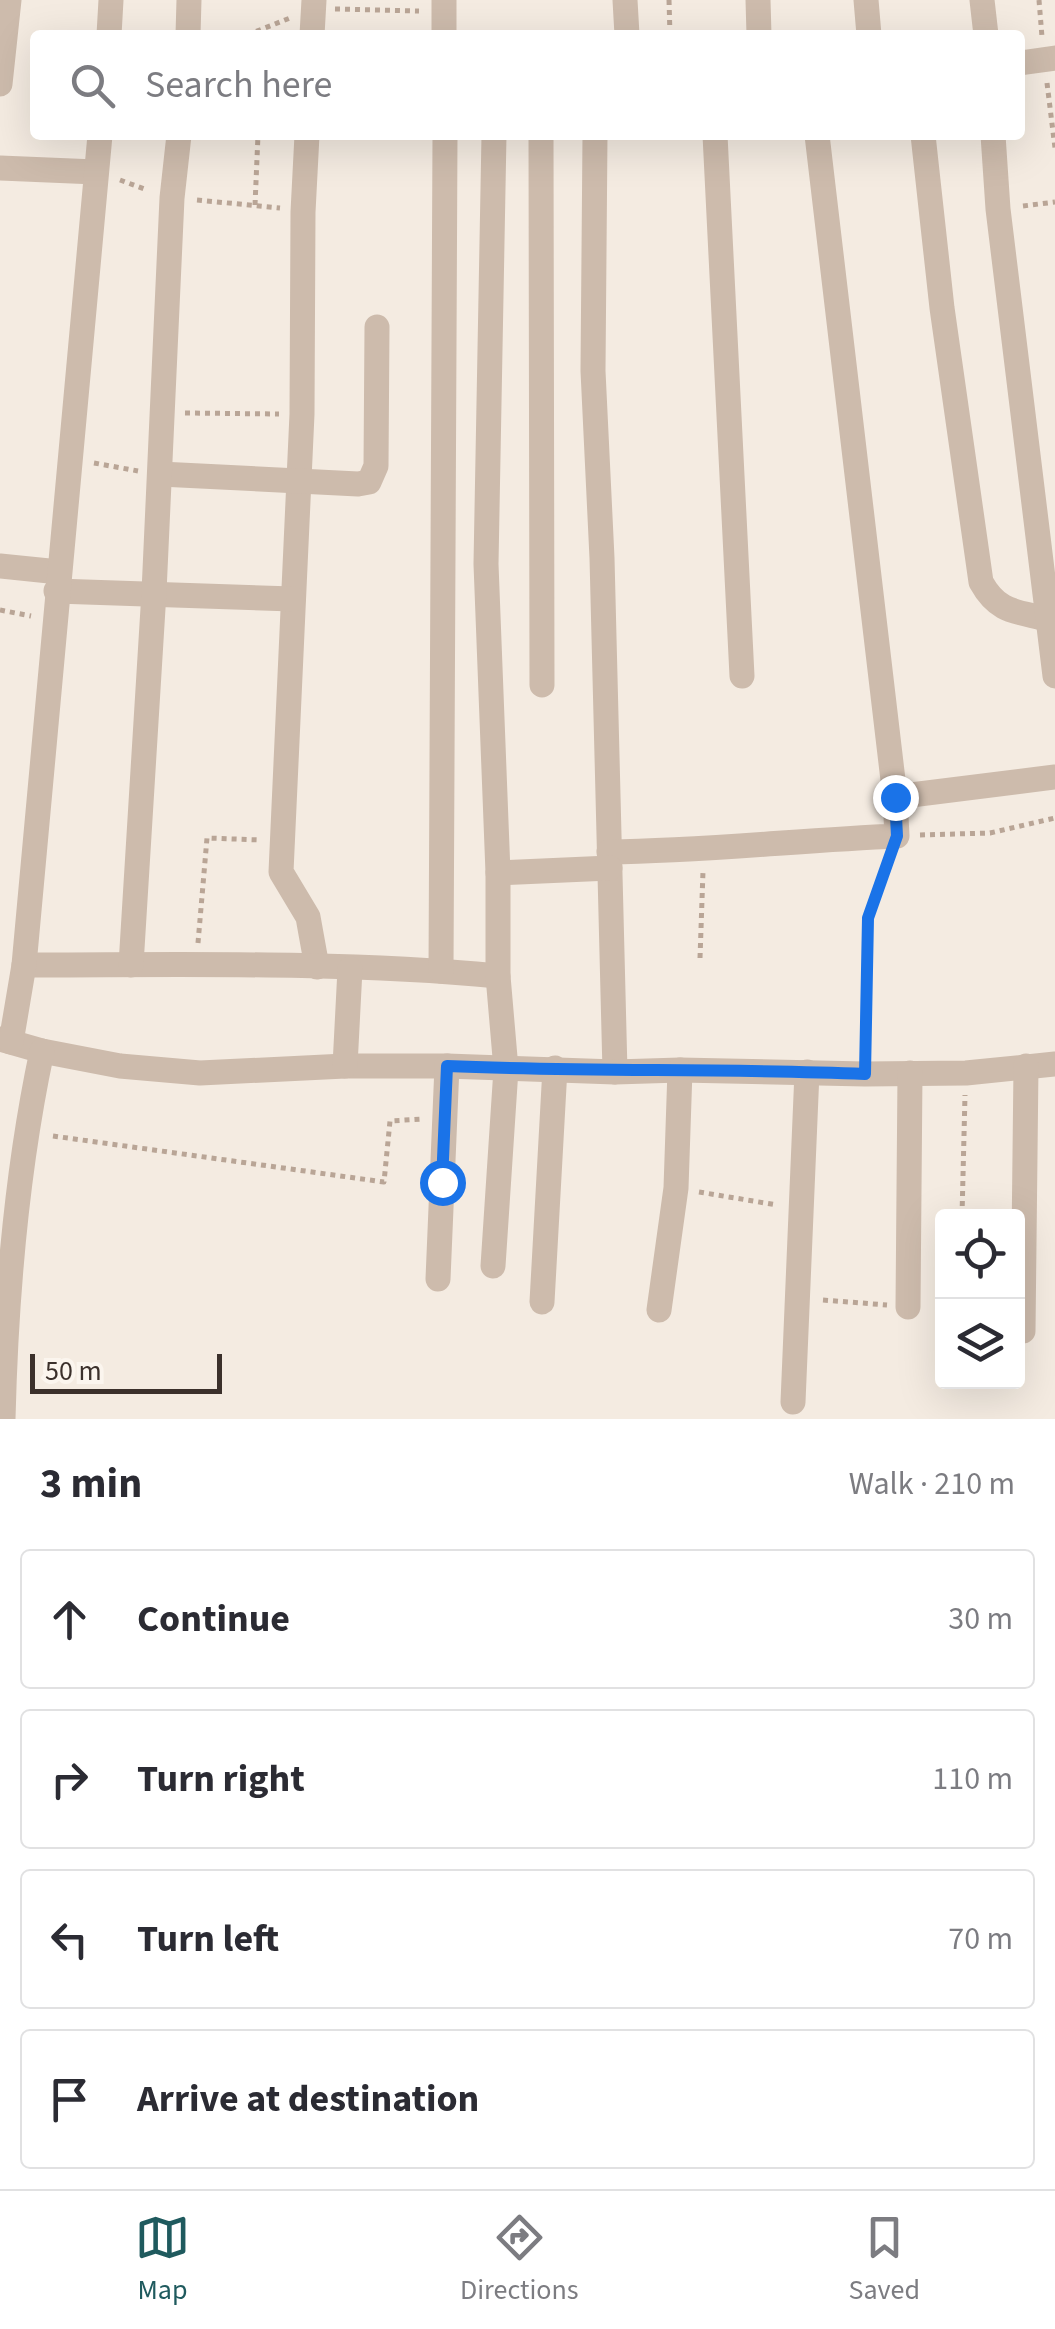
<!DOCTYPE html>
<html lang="en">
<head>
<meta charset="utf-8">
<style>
	:root { --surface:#fff; --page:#f7f7f7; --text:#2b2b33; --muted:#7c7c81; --line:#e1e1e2; --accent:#1f5a5e }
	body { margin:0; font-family:"Source Sans 3",sans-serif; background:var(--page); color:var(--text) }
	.controls { position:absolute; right:30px; bottom:30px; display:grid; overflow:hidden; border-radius:10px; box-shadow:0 10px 40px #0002 }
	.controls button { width:90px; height:90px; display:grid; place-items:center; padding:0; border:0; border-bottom:2px solid var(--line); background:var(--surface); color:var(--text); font:50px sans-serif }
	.scale { position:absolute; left:30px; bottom:25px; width:192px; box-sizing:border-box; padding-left:10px; border:5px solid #3b302b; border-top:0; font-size:28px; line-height:35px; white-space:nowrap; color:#3b302b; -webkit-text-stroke:8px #fbf5ee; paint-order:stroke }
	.stop { position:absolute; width:30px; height:30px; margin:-22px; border:8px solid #1a73e8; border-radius:50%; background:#fff }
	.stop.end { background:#1a73e8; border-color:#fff; box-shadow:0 2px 10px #0008 }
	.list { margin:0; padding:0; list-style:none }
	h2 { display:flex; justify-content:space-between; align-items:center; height:130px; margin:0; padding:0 40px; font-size:42px }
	h2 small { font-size:32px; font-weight:400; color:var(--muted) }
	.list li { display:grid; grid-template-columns:65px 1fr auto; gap:30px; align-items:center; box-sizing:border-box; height:140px; margin:0 20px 20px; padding:0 20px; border:2px solid var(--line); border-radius:10px }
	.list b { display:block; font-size:38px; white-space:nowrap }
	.list em { font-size:32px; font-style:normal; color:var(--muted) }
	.icon { flex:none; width:55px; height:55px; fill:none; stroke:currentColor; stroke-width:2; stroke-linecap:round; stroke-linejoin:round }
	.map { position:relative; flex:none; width:1055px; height:1419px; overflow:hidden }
	.search { position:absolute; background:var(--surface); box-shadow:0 10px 40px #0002; left:30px; right:30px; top:30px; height:110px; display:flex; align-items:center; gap:25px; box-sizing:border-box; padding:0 35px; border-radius:10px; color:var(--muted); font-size:38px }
	.sheet { height:770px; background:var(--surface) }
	nav { display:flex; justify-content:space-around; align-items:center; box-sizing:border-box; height:140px; border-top:2px solid var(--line); background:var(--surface); font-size:28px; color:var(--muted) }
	nav a { display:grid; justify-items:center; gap:5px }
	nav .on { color:var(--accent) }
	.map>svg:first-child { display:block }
</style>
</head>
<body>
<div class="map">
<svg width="1055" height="1419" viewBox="0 0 1055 1419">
	<rect width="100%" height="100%" fill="#f4ebe1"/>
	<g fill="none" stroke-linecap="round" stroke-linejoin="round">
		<g stroke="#b9a596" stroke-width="5" stroke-dasharray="5 5" stroke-linecap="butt">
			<path d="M669,0L670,35"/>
			<path d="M1039,0L1042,37"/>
			<path d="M335,9L419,11"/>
			<path d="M247,35L290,18"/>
			<path d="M1047,83L1055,148"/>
			<path d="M120,180L147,190"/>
			<path d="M197,200L280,208"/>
			<path d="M255,205L258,135"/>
			<path d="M1023,206L1055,202"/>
			<path d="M185,413L279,414"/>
			<path d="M94,463L138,471"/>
			<path d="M0,610L31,616"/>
			<path d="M920,835L990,833L1055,818"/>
			<path d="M198,943L207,838L261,840"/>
			<path d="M700,958L703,871"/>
			<path d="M866,1048L868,918L888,862"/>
			<path d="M53,1136L384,1182L390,1121L422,1119"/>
			<path d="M699,1192L777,1205"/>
			<path d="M962,1216L965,1095"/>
			<path d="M823,1300L887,1305"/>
		</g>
		<g stroke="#cdbbac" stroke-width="25">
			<path d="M444,0V35"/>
			<path d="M625,0L627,35"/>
			<path d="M758,0L759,35"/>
			<path d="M866,0L869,35"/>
			<path d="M982,0L986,35"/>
			<path d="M109,35L111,0"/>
			<path d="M188,35L189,0"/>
			<path d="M312,35L314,0"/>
			<path d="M1020,63L1055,58"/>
			<path d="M0,84L9,0"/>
			<path d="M307,135L303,212L302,414L281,872L308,917L317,967"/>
			<path d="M541,135L542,685"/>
			<path d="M595,135L593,371L602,558L615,1072"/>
			<path d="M715,135L742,676"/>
			<path d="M923,135L942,308L981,582C998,613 1016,611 1047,619"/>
			<path d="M993,135L998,209L1055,676"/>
			<path d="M0,168L96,172"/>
			<path d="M160,474L358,484L369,482L376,466L377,327"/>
			<path d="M0,566L59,572"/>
			<path d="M56,591L293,599"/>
			<path d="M895,797L1055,777"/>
			<path d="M609,852C705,851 801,840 897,836L895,797L817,135"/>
			<path d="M498,873L610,868"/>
			<path d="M24,965C181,965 341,961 498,976"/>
			<path d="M131,965L154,592L172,198L179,135"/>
			<path d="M441,971L445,135"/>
			<path d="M0,1039L42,1051L120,1066L200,1073L345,1066H447L615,1072L680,1070L865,1074L966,1073L1055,1064"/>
			<path d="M11,1042L24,965L100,135"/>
			<path d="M345,1066L350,969"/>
			<path d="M493,1266L506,1069L498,976V873L486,564L494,135"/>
			<path d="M438,1279L447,1066"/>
			<path d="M542,1302L555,1068"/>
			<path d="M908,1307L910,1073"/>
			<path d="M659,1310L676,1188L680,1070"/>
			<path d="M1023,1331L1026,1066"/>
			<path d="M793,1402L807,1072"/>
			<path d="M3,1419C6,1295 16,1173 42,1051"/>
		</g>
	</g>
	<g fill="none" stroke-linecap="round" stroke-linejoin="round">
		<path stroke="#1a73e8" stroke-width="12" d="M442,1182L447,1066C586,1072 725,1068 865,1074L868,918L897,836L895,797"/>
	</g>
</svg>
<div class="controls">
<button><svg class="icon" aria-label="locate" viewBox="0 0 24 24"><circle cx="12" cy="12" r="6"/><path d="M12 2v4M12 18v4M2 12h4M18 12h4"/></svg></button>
<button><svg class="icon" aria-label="layers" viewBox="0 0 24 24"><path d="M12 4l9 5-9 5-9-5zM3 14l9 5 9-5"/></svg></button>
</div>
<div class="scale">50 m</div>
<div class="stop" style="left:442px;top:1182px"></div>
<div class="stop end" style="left:895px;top:797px"></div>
<div class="search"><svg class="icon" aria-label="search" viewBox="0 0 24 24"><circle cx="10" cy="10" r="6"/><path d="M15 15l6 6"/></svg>Search here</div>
</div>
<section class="sheet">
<h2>3 min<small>Walk · 210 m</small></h2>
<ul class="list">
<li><svg class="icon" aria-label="ahead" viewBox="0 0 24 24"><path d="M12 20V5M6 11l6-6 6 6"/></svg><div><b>Continue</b></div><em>30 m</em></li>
<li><svg class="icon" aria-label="right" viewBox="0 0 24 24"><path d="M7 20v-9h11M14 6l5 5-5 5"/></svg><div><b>Turn right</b></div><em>110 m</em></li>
<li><svg class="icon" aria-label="left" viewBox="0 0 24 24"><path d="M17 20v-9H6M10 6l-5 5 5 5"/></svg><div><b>Turn left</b></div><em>70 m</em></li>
<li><svg class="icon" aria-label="arrive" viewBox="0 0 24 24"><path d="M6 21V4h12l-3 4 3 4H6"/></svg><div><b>Arrive at destination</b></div></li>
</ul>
</section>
<nav>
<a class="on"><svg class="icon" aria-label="map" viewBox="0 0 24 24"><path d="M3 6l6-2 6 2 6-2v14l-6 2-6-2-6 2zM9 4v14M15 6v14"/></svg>Map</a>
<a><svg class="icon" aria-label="directions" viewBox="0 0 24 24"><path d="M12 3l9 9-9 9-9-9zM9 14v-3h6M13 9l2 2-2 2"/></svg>Directions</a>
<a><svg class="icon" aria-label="saved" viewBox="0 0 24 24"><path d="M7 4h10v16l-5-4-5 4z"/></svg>Saved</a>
</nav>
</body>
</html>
